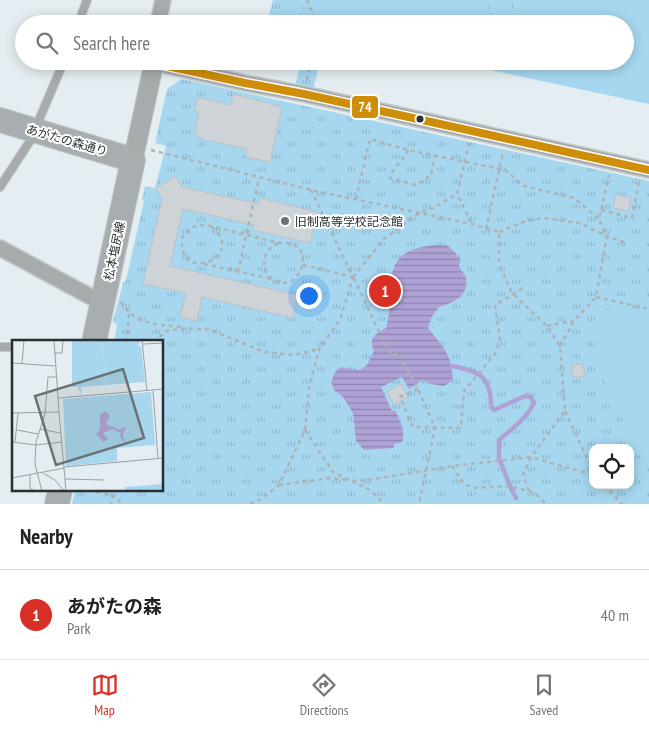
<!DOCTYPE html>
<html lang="en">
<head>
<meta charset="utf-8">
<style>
	:root { --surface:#fff; --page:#f6f6f6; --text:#222; --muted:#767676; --line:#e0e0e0; --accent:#d93025 }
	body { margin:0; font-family:"PT Sans Narrow","Noto Sans JP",sans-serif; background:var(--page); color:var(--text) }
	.controls { position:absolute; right:15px; bottom:15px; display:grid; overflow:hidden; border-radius:10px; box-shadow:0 2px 12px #0003 }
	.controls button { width:45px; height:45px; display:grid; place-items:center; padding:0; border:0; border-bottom:1px solid var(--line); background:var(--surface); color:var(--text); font:25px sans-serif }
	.you { position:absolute; left:308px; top:295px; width:18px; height:18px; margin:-12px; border:4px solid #fff; border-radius:50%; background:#1a73e8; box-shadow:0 0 0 8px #1a73e833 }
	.badge { display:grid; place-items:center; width:32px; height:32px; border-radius:50%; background:var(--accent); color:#fff; font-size:16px; font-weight:700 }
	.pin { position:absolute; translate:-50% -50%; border:2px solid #fff; box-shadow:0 1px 5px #0006 }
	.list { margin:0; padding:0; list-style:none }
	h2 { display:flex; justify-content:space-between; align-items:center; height:65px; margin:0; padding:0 20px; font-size:21px }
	h2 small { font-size:16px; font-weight:400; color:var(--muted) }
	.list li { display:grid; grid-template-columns:32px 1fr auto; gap:15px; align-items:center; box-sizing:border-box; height:90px; padding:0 20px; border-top:1px solid var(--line) }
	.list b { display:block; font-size:19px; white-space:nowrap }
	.list p { margin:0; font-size:16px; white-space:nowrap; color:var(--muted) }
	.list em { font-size:16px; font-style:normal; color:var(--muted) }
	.icon { flex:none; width:28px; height:28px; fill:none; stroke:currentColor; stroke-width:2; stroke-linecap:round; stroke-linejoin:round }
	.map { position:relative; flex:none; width:649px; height:504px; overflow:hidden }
	.search { position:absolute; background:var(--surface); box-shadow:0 2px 12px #0003; left:15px; right:15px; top:15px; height:55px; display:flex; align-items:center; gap:12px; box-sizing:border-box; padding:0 18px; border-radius:28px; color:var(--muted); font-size:19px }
	.sheet { height:155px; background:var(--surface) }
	nav { display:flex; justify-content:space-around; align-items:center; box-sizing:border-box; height:70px; border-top:1px solid var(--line); background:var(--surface); font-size:14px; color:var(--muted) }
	nav a { display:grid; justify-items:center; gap:2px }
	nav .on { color:var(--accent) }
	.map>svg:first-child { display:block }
</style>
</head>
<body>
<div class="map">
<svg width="649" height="504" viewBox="0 0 649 504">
	<defs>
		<pattern id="grass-tufts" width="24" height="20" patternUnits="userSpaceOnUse" patternTransform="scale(1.25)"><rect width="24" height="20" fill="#a6d7ef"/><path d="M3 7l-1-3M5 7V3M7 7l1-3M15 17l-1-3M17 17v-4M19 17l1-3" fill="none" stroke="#8fb9cd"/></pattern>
		<pattern id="water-rules" width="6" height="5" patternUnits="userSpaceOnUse" patternTransform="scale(1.25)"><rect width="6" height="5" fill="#afa2d7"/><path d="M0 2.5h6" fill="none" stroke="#8e84af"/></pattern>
	</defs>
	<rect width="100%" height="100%" fill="#e4edf1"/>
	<g fill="url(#grass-tufts)" fill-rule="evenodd">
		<path d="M273,0H516L511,24H300L269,15Z"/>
		<path d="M301,61H320L313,91L295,86Z"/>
		<path d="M454,61H502L500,72Z"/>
		<path d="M182,79L649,181V504H72L75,490H162V342L114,341L117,325L113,321L123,283L126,280L144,201L142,200L145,186L155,188L166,146L155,143L166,94L168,88ZM593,448H630V485H593Z"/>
	</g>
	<g fill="#a6d7ef">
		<path d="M292,0H489L485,24H383L291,4Z"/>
		<path d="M516,0H649V104L500,72L502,61H625V24H511Z"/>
		<path d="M602,304L649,315V449C623,429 604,391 600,359C597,340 599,322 602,304Z"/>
	</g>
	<path fill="url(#water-rules)" d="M434,245H447C451,249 458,254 460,260C461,267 457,262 460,268C461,271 463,272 465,275C472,294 454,303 439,307L431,318L428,328C444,349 451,352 453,380L444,386L431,384L423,380L409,389L402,377L381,387L392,411L395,410C400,421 406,430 402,442L395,444L393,448L364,450L356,441L353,413L343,397L335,391L331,382L335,372L340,367L360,370L367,365L374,351C368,337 375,335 386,328C398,287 374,252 434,245Z"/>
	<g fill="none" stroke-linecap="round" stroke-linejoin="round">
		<g stroke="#afa2d7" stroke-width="4.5">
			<path d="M452,366C479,371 491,376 491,406L494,410L525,396L531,397L534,403C527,418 512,429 499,440V458L510,486"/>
			<path d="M511,488L516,498"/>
		</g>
	</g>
	<g fill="#ced3d7" stroke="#bcc1c6">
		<path d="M233,94L282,107L270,162L245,157L247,149L201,139L197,136L195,130L199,112L194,111L198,97L231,105Z"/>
		<path d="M175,176L182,187L259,204L260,198L317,212L310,243L253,230L254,225L183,209L170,266L298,295L293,318L202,297L197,321L180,317L186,293L143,284L162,199L156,188Z"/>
		<path d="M616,194L631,198L628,211L613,208Z"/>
		<path d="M583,364L585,376L573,377L572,365Z"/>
		<path d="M401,384L408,397L394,405L387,392Z"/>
	</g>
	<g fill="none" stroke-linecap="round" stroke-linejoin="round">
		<g stroke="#c3cace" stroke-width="10">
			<g id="service">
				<path d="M78,24L87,0"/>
				<path d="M0,187L30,141L64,61"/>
				<path d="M0,347H14"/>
			</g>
		</g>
		<g stroke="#c3cace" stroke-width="18">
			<g id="minor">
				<path d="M158,24L163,0"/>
				<path d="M153,61L154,63L245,83L304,94L649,170"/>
				<path d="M0,248L93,298"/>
			</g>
		</g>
		<g stroke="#c3cace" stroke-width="21">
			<path id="tertiary" d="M133,160L154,63"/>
		</g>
		<g stroke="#c3cace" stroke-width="26">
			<g id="primary">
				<path d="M0,120L133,160L94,342"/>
				<path d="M57,504L60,490"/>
			</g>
		</g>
		<g stroke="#adb2b4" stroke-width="2.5" stroke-dasharray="4 4" stroke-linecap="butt">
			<path d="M307,0L318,24"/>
			<path d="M307,80L311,61"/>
			<path d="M469,143L457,194L472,224"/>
			<path d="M151,150L311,190L472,224L499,232V263L512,293L547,326L560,346L565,411L531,457L523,475L529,491"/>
			<path d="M408,150C403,162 394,165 390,178L416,185L431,175L435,155"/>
			<path d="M356,199L370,139L408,150L505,170L524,186L574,198L599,219"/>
			<path d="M601,210L632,218L639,181"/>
			<path d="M212,227C249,258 173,286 183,236L192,227L206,225L279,243C323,239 298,302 270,277C258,265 265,248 279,243"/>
			<path d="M486,229L503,152"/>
			<path d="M499,232L526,221L544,218L579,223L607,236L626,243"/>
			<path d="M204,264L272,279"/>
			<path d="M303,265L353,277"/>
			<path d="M238,272L259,178"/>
			<path d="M353,277L384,239L419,213L433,208L457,194"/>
			<path d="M354,278L379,332L392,356L398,353L418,389L435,428L419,504"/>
			<path d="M596,297L649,309"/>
			<path d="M121,302C137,326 156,324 182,327"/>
			<path d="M547,326L573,321"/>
			<path d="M127,342L129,314"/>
			<path d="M153,342L167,331L186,328L211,330L264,352L294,355L319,349"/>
			<path d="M560,346L574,321L596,297L607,236L599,219L609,175"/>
			<path d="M418,389L400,397L413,427L461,428L464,391L495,354L500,340L495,305L525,287"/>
			<path d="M565,411L593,471"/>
			<path d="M305,430L333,472L351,481L374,479L452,466L531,457L593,475"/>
			<path d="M452,466L464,484L474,488L507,486L529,491L536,494L546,504"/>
			<path d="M352,481L370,490L385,504"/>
			<path d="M279,485L331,478L347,480"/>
			<path d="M604,485L622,504"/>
			<path d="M88,490L113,496L111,504"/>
			<path d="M105,490L123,504"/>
			<path d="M250,504L261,499L279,485L305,430L309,389L319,349L340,320L353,277L311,190"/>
		</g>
		<use href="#service" stroke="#a7abab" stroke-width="8"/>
		<use href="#minor" stroke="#a7abab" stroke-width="15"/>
		<use href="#tertiary" stroke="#a7abab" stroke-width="19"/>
		<use href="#primary" stroke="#a8aeb0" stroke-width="24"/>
		<g stroke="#fff" stroke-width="11">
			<path id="bus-1" d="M154,63L245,83L304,94L649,170"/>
		</g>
		<use href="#bus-1" stroke="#ce8e0a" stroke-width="8"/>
	</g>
	<circle fill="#292f32" stroke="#fff" stroke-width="2" cx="420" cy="119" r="4.5"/>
	<circle fill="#6a7275" stroke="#fff" stroke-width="2" cx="285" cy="221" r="5"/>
	<g text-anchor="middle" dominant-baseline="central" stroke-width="4" stroke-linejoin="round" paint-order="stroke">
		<g font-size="12" fill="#292f32" stroke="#fff">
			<text transform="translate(67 140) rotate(16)">あがたの森通り</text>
			<text transform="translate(114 251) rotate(-78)">松本塩尻線</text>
		</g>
		<g font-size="12" fill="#292f32" stroke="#fff" text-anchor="start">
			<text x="295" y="221">旧制高等学校記念館</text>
		</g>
	</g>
	<g transform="translate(12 340)">
		<rect width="151" height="151" fill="#e4edf1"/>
		<path d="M60,0H90L94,45L69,47V56L66,47H60ZM139,52L143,105L105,108V121L54,126L51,59Z" fill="#a6d7ef"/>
		<path d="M90,0H129L126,6H129L133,42L94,45ZM85,19L90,42L62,45L61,24ZM139,71L140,92L126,88L117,73ZM151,144V151H113V147Z" fill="#a6d7ef"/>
		<path d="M94,71L98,76L94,83L100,89L91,93L96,99L91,102L84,94L88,89V75Z" fill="#afa2d7"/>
		<path fill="none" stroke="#afa2d7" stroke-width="2.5" d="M99,87L107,91L112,89L109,95L112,101"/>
		<path fill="none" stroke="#99a1a5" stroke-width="1" d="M42,0L47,72M130,0L135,51M131,4L152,3M42,13H50L51,0M0,23L43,26M10,24L12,0M141,51L146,119M46,58L152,49M0,73L47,72L54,151M28,89L48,93M5,90L26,94M0,102L24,105L50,102M3,102L6,73M52,127L152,118M31,133L43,140L52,151M18,135V148L21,150M0,138L52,128M53,139L92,140M30,151L23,124L24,102L33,74L36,37H44"/>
		<path fill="#6a7275" fill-opacity="0.15" stroke="#6a7275" stroke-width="2.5" d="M111,29L132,98L44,125L23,56Z"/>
		<rect width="151" height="151" fill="none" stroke="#292f32" stroke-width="2.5"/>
	</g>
	<rect stroke="#fff" stroke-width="2" x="351" y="95" width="28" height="24" rx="5" fill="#ce8e0a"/>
	<g font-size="14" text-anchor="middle" font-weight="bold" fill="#fff">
		<text x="365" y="112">74</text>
	</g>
</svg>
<div class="controls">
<button><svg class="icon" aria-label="locate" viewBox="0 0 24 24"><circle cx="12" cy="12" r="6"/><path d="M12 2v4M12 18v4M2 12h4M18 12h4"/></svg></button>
</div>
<div class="you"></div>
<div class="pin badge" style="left:385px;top:291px">1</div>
<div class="search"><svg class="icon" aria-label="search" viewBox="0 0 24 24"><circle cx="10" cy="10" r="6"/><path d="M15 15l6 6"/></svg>Search here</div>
</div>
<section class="sheet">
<h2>Nearby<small></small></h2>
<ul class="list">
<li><span class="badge">1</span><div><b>あがたの森</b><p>Park</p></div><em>40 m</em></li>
</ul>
</section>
<nav>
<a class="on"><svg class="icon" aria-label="map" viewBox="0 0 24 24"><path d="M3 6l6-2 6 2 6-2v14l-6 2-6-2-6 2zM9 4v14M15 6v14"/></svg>Map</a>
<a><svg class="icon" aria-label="directions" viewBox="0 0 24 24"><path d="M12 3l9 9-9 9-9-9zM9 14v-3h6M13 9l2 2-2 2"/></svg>Directions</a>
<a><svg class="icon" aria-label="saved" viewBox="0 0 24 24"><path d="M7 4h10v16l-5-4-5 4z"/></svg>Saved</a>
</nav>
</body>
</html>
